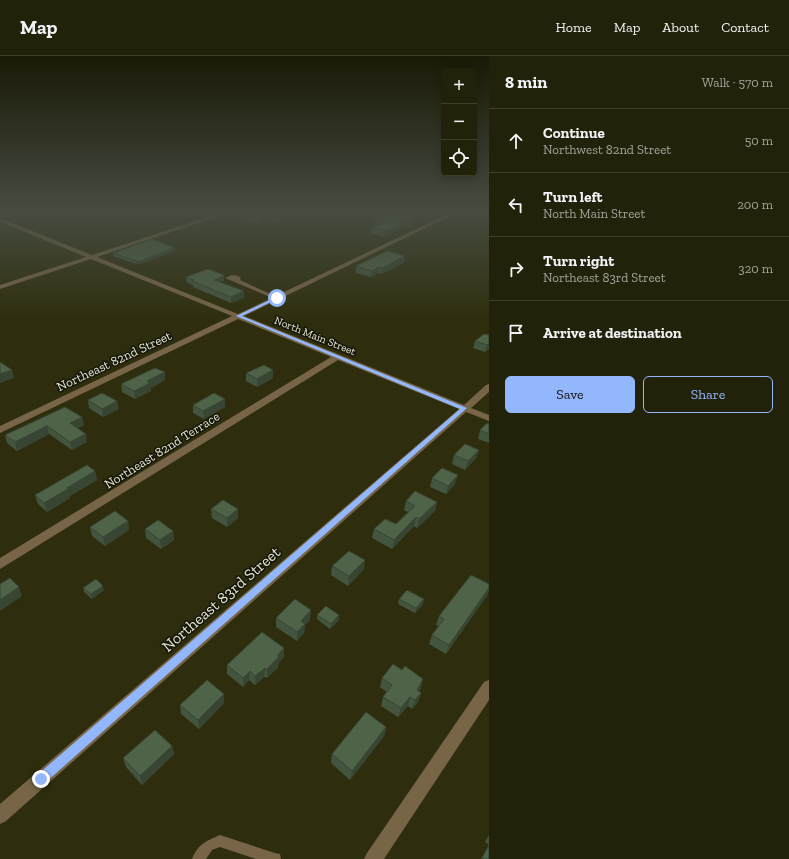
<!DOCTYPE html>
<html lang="en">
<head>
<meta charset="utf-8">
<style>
	:root { --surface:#22220a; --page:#2a2a13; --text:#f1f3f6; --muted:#a2a49c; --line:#3f3f2b; --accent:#93b7fd }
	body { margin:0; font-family:"Zilla Slab",serif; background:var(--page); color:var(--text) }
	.controls { position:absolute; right:12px; top:12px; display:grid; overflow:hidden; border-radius:6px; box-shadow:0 2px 10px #0003 }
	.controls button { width:36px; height:36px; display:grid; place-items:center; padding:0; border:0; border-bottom:1px solid var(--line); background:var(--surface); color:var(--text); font:20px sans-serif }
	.stop { position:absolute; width:12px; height:12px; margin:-9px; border:3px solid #93b7fd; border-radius:50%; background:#fff }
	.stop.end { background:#93b7fd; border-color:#fff; box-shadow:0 1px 4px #0008 }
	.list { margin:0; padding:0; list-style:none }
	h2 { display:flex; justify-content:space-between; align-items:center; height:52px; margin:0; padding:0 16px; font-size:17px }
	h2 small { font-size:13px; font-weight:400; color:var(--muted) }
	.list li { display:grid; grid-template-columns:26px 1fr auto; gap:12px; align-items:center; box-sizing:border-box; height:64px; padding:0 16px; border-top:1px solid var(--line) }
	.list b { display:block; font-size:15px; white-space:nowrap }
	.list p { margin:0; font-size:13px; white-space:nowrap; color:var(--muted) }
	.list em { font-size:13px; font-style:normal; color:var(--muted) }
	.actions { display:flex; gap:8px; padding:12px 16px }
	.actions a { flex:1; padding:9px 0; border:1px solid var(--accent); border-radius:6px; text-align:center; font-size:14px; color:var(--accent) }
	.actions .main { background:var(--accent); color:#111 }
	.icon { flex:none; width:22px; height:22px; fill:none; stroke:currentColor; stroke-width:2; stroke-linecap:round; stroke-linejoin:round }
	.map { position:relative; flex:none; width:489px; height:803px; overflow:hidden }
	header { display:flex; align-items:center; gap:24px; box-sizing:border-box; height:56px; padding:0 20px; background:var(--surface); border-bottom:1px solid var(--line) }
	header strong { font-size:19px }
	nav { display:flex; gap:22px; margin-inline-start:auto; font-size:14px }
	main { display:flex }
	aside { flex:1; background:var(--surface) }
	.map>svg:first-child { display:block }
</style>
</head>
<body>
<header>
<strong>Map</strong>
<nav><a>Home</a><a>Map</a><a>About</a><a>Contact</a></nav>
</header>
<main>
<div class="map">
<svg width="489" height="803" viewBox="0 0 489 803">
	<rect width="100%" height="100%" fill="#2e2d0d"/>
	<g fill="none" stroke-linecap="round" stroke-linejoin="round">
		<g fill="#786548" fill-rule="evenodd">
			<path d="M232,219L238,220L241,222L240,224L279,242L275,243L225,222Z"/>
			<path d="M220,779L275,797L280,798L281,803H256L220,791L212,794L206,803H192C198,788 206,785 220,779Z"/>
		</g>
		<g fill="#786548" fill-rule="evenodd">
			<path d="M4,153H13L0,157V154Z"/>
			<path d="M232,153H240L97,201L238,258L458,153H465L244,260L464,349L486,329L489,328V336L471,352L489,359V365L466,356L6,765L0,768V748L459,353L338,304L0,513V502L331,301L238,263L0,377V370L232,260L91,203L0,233V229L86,201L0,166V162L92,199Z"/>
			<path d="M489,624V644L384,803H364L367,797L484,626Z"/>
		</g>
		<path fill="#786548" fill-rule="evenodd" d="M465,153H475L489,157V159Z"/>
	</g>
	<g fill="#43553e">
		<path d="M8,153H49L20,161L8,156Z"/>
		<path d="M208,153H226L218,156Z"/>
		<path d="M227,154L294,159L277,166L268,164L257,168L227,159Z"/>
		<path d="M415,161L414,166L384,181L371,177V172L379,169L374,167L375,162Z"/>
		<path d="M175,192V195L140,208H136L113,200V197Z"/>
		<path d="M405,200L404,207L381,218L378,217L371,221L356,217V210Z"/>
		<path d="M186,221L224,225L222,226V227L244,242L231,247L193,231V229L187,227Z"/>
		<path d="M489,279V293L485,296L473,292L475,285Z"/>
		<path d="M273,314V322L257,331L246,325V317Z"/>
		<path d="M165,324L151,332V335L135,343L122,336L121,328Z"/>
		<path d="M88,344L119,353L103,361L89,352Z"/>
		<path d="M193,349L225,351L204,363L193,357Z"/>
		<path d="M82,361L84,369L78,372L87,386L72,394L49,378L17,395L7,387L5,379Z"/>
		<path d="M489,368V387L478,383L480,374Z"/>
		<path d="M479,394L476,402L465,414L452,408L454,399Z"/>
		<path d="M95,415L97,424L70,440V442L47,456L38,448L35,439Z"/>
		<path d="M432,422L455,428L446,438L430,431Z"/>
		<path d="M406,445L437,446L435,455L417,472L414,470L392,493L372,482L374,473L396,468L408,456L404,454Z"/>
		<path d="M211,453L238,462L227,471L212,462Z"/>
		<path d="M128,465L129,474L105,490L92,480L90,471Z"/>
		<path d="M145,473L173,475L174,484L161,493L146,482Z"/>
		<path d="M332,510L364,513L348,530L331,519Z"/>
		<path d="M83,532L104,534L92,543L84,536Z"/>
		<path d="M488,538L446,598L429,588L432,579L439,570L436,569L439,560Z"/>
		<path d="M399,543L423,548L415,557L398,548Z"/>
		<path d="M317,559H339V564L330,573L317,563Z"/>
		<path d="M276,562L310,564L305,569L304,577L297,585L276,571Z"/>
		<path d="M284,601L279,606L278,611L267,622L264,621L255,629L249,624L243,631L227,618V609Z"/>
		<path d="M382,622L421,632L419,635L421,637L418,646L412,653L408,650L398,661L381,650L383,641L387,636L380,631Z"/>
		<path d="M224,647L199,673L181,658L180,649Z"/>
		<path d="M386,671L384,680L350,724L331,707L332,698Z"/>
		<path d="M172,690L174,698L142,729L126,711L123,702Z"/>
		<path d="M489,779V803H481L489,789L485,786Z"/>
	</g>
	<g fill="#374532">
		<path d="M30,153H49L20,161L19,156Z"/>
		<path d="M218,153H226L218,156Z"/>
		<path d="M295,154L294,159L277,166V161Z"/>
		<path d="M268,159V164L257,168L258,163Z"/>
		<path d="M415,161L414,166L384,181L385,175Z"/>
		<path d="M175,192V195L140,208H136V205Z"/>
		<path d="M405,200L404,207L381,218L382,212Z"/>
		<path d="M379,211L378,217L371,221L372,215Z"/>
		<path d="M224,219V225L222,226V227L214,224Z"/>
		<path d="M244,235V242L231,247V241Z"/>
		<path d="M489,287V293L485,296L487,289Z"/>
		<path d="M12,314L14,322L0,327V318Z"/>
		<path d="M273,314V322L257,331V323Z"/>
		<path d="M165,316V324L151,332V335L135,343L134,335L147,325Z"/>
		<path d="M225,343V351L204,363L203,355Z"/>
		<path d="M117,345L119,353L103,361L102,353Z"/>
		<path d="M82,361L84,369L72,375L70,367Z"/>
		<path d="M47,370L49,378L17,395L15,386Z"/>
		<path d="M86,378L87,386L72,394L70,386Z"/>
		<path d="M479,394L476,402L465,414L468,405Z"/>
		<path d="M95,415L97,424L70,440V442L47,456L44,447L67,432Z"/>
		<path d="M458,419L455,428L446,438L448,430Z"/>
		<path d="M437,446L435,455L417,472L419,463Z"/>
		<path d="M238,453V462L227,471V462Z"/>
		<path d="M416,461L414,470L392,493L394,484Z"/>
		<path d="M128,465L129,474L105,490L103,481Z"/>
		<path d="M173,475L174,484L161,493L160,484Z"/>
		<path d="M365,504L364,513L348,530L349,520Z"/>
		<path d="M103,530L104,534L92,543L91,538Z"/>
		<path d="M19,531L22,540L0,555V544Z"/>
		<path d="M489,532V535L488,538L446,598L449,589Z"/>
		<path d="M424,543L423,548L415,557L416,552Z"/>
		<path d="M311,554L310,564L305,569L304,577L297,585V576L301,565Z"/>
		<path d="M339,559V564L330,573L331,568Z"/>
		<path d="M284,592V601L279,606L278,611L267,622V613L277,600Z"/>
		<path d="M265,612L264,621L255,629V620Z"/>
		<path d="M250,615L249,624L243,631V622Z"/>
		<path d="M423,623L421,632L414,643L417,634Z"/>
		<path d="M421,637L418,646L412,653L415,644Z"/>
		<path d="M224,638V647L199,673L198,664Z"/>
		<path d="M410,641L408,650L398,661L401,652Z"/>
		<path d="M386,671L384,680L350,724L352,715Z"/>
		<path d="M172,690L174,698L142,729L140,720Z"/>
	</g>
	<g fill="#4e6348" stroke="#374532">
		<path d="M12,153H30L19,156Z"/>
		<path d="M230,153H291L295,154L277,161L268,159L258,163L227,154Z"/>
		<path d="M392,155L415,161L385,175L371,172L387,165L375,162Z"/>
		<path d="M152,183L175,192L140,205H136L113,197Z"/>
		<path d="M387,195L405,200L382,212L379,211L372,215L356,210Z"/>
		<path d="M208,213L224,219L221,221H222L214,224L244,235L231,241L192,225L194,224L186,221Z"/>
		<path d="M484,278L489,279V287L487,289L475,285Z"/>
		<path d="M0,306L12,314L0,318Z"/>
		<path d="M264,309L273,314L257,323L246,317Z"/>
		<path d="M155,312L165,316L147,325L150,327L134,335L121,328Z"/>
		<path d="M102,337L117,345L102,353L88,344Z"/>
		<path d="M214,337L225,343L203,355L193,349Z"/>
		<path d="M65,351L82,361L70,367L86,378L70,386L47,370L15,386L5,379Z"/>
		<path d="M487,367L489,368V378L480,374Z"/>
		<path d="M465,388L479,394L468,405L454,399Z"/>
		<path d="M87,409L95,415L67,432L68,433L44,447L35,439Z"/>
		<path d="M442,412L458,419L448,430L432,422Z"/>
		<path d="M415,435L437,446L419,463L416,461L394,484L374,473L385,463L396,468L415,450L406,445Z"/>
		<path d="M223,444L238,453L227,462L211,453Z"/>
		<path d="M115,455L128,465L103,481L90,471Z"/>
		<path d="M158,464L173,475L160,484L145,473Z"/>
		<path d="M349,495L365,504L349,520L332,510Z"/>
		<path d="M471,519L489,528V532L449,589L432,579L444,563L439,560Z"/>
		<path d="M10,522L19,531L0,544V528Z"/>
		<path d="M96,523L103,530L91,538L83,532Z"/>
		<path d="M407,534L424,543L416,552L399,543Z"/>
		<path d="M295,543L311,554L301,565L305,568L297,576L276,562Z"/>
		<path d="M326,550L339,559L331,568L317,559Z"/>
		<path d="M262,576L284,592L277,600L279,601L267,613L265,612L255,620L250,615L243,622L227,609Z"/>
		<path d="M393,608L402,614L405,610L423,623L417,634L421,637L415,644L410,641L401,652L383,641L392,629L382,622Z"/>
		<path d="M207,624L224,638L198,664L180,649Z"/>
		<path d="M366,656L386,671L352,715L332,698Z"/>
		<path d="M155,674L172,690L140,720L123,702Z"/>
		<path d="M489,789V803H484L482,802Z"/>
	</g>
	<linearGradient id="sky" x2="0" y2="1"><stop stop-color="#191907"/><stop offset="0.58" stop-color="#464c40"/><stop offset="1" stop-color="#464c40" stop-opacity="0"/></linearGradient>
	<rect width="489" height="266" fill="url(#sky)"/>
	<path fill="#93b7fd" d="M276,241L279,242L242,260L467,352L45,727L41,729L37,727L35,723L37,719L460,353L236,260Z"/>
	<g text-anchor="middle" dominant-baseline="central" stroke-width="3" stroke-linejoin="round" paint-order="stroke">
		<g font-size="11" fill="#e7e7d5" stroke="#151508">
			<text transform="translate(315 280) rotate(22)">North Main Street</text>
		</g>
		<g font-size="13" fill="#e7e7d5" stroke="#151508">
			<text transform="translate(114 305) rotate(-25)">Northeast 82nd Street</text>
			<text transform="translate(162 394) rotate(-32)">Northeast 82nd Terrace</text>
		</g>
		<g font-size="16" fill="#e7e7d5" stroke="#151508">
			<text transform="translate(221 543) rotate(-41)">Northeast 83rd Street</text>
		</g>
	</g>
</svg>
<div class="controls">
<button>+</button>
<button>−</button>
<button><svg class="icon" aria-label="locate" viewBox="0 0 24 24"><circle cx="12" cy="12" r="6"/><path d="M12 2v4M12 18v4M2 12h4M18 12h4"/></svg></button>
</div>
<div class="stop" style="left:277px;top:242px"></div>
<div class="stop end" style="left:41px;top:723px"></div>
</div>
<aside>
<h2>8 min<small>Walk · 570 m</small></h2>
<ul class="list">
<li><svg class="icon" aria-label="ahead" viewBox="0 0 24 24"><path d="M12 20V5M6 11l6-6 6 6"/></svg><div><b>Continue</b><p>Northwest 82nd Street</p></div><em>50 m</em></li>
<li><svg class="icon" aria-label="left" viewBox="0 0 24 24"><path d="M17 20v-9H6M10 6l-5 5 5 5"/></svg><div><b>Turn left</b><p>North Main Street</p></div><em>200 m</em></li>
<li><svg class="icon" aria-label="right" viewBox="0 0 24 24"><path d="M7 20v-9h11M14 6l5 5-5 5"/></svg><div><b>Turn right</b><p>Northeast 83rd Street</p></div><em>320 m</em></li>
<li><svg class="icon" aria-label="arrive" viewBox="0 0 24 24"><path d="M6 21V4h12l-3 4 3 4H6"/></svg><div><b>Arrive at destination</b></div></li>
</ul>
<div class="actions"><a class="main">Save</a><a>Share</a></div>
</aside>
</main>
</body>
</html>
